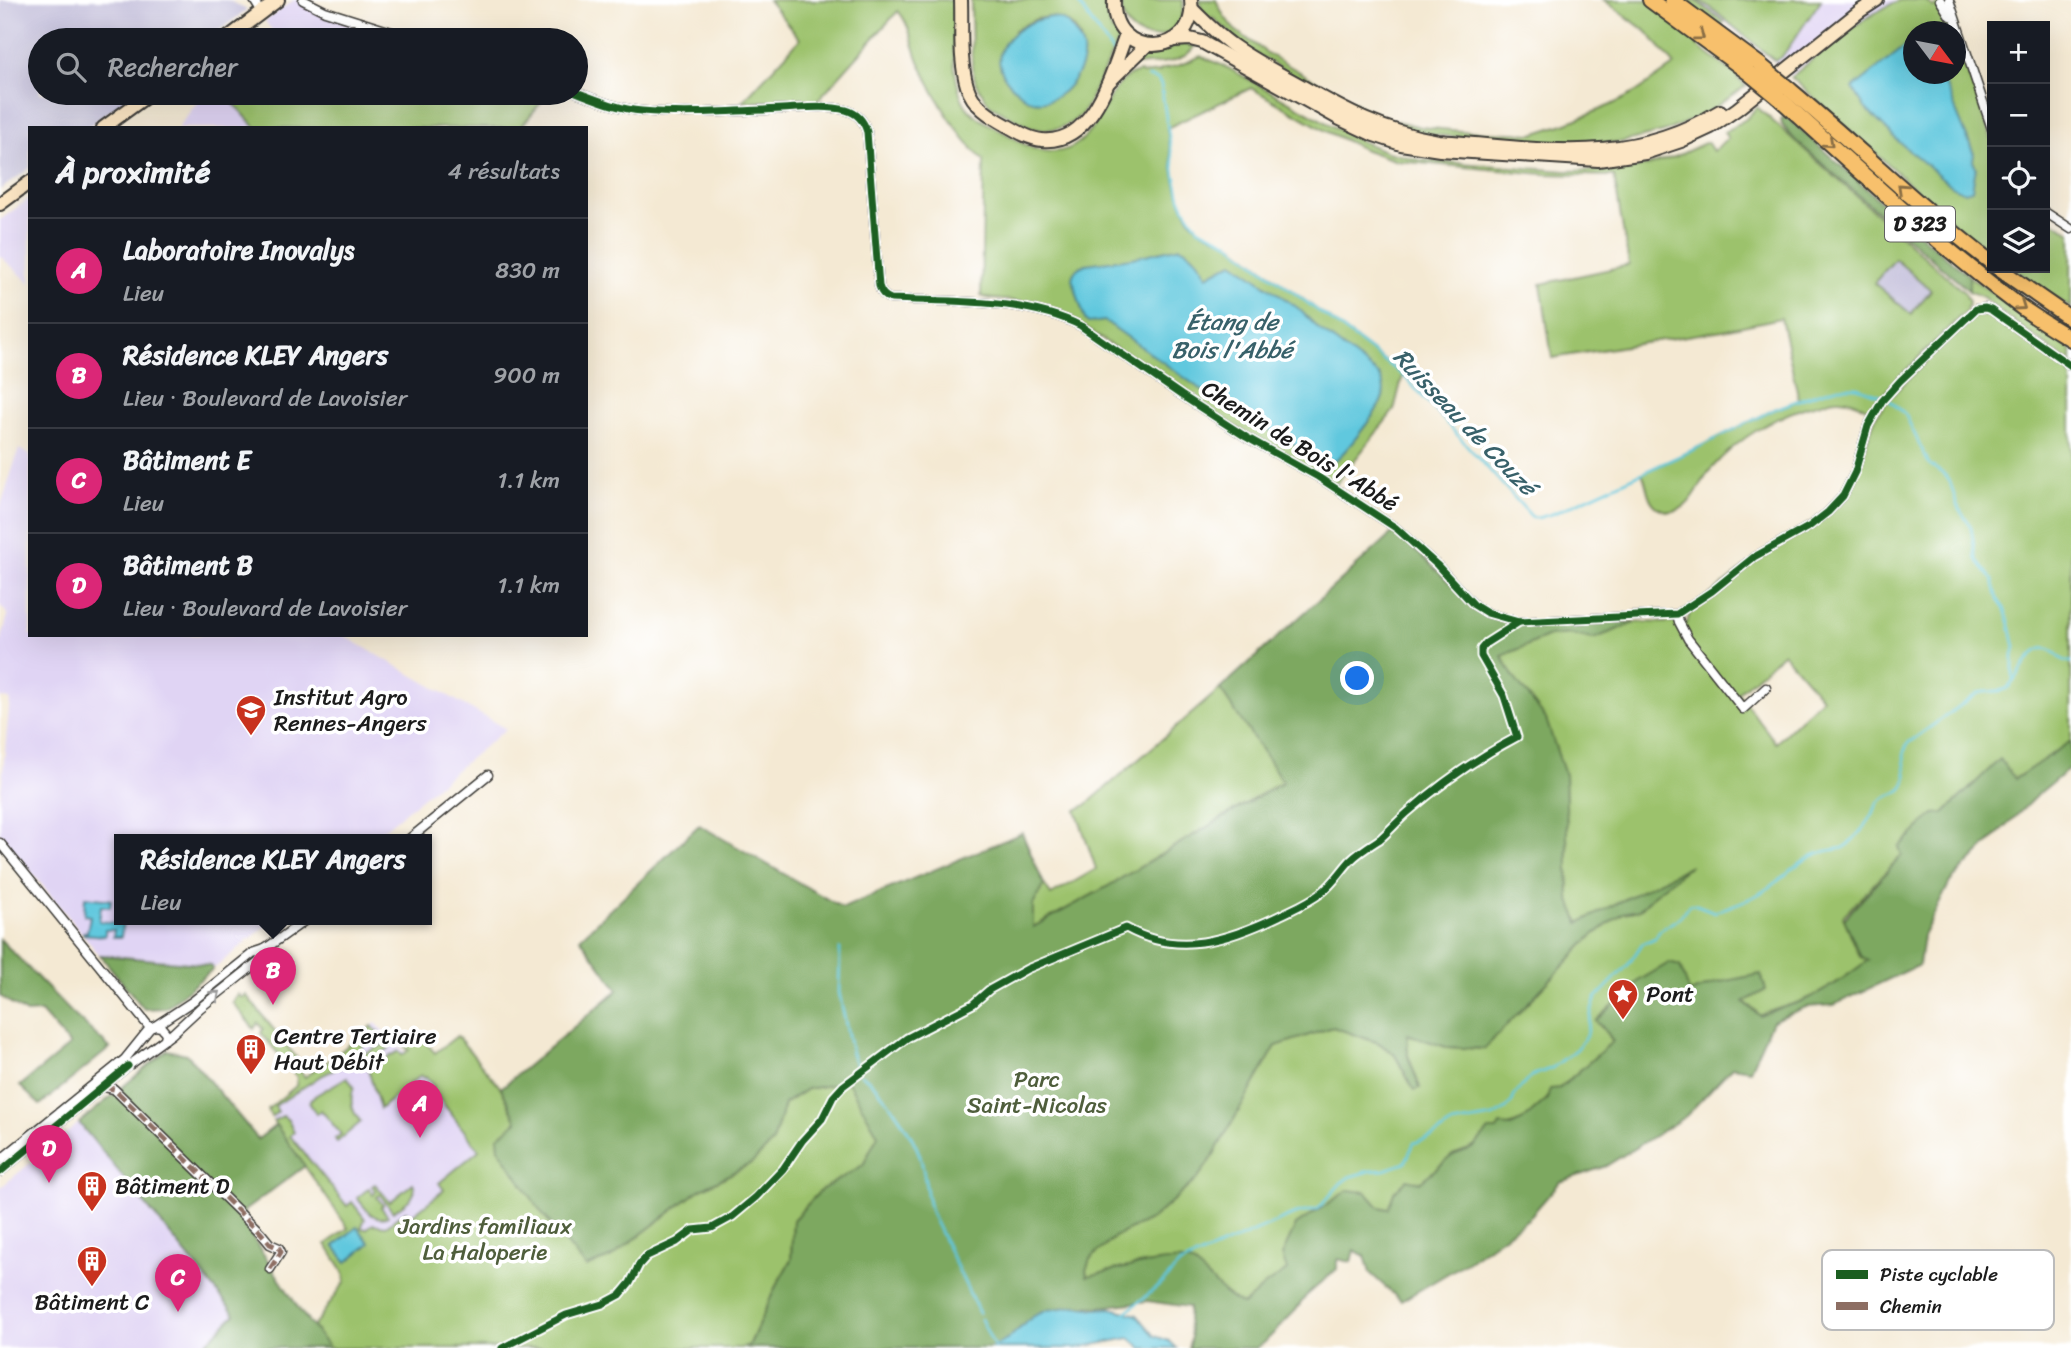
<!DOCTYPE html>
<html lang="fr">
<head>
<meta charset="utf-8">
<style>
	:root { --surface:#171b24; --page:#242831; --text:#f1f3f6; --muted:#9ea1a6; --line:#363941; --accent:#db2777 }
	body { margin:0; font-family:Sriracha,sans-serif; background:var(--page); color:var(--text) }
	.controls { position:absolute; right:21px; top:21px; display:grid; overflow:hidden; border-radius:0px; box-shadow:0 7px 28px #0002 }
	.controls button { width:63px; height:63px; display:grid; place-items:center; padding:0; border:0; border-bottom:2px solid var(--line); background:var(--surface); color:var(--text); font:35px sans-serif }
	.compass { position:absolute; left:1903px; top:21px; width:63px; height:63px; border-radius:50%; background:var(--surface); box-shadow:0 7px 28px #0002; rotate:122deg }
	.you { position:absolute; left:1358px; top:679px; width:24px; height:24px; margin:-18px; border:5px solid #fff; border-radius:50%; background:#1a73e8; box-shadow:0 0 0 10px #1a73e833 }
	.badge { display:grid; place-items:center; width:46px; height:46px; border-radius:50%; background:var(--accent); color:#fff; font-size:23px; font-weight:700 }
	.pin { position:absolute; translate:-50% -58px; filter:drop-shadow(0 2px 4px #0008) }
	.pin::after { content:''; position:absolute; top:37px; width:24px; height:21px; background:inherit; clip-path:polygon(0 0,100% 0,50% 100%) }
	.popup { position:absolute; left:114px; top:834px; width:318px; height:91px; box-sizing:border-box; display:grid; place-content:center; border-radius:0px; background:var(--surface); filter:drop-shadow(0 2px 5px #0005); font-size:23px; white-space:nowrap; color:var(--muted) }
	.popup b { font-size:26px; color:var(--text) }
	.popup::after { content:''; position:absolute; left:50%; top:100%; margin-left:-14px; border:14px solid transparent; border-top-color:var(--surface) }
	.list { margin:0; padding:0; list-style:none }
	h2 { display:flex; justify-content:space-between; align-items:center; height:91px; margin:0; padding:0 28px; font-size:30px }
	h2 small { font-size:23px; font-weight:400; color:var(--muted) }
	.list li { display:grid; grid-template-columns:46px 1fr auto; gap:21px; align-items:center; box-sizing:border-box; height:105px; padding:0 28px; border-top:2px solid var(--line) }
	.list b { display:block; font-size:26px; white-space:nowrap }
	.list p { margin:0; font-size:23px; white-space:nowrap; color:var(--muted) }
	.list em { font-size:23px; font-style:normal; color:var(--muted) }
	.icon { flex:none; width:38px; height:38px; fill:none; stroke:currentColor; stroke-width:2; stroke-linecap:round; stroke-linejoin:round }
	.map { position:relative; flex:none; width:2071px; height:1348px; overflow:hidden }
	.search { position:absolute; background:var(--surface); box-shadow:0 7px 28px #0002; left:28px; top:28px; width:560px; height:77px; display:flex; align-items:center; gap:18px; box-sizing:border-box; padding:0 24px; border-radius:38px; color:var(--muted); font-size:26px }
	.panel { position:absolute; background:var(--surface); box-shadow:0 7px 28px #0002; left:28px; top:126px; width:560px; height:511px; border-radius:0px }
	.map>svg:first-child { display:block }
</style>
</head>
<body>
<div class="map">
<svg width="2071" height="1348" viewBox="0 0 2071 1348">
	<rect width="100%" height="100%" fill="#fff"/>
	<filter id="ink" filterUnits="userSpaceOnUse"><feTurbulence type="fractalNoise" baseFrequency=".0143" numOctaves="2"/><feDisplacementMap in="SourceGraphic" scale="14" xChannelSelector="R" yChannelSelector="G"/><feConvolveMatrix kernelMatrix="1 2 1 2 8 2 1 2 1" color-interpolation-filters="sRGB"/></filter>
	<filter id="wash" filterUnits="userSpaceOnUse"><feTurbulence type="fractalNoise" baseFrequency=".00686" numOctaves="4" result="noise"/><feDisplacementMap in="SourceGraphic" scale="28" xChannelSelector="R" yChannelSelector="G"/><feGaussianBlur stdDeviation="1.57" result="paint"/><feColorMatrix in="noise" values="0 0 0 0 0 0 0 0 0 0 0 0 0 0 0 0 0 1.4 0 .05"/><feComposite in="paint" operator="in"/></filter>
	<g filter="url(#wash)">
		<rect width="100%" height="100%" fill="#f4e9d3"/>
		<g fill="#e0d4f4">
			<path d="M294,0H303L356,21L349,40H279L265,21Z"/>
			<path d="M1695,0H1900L1880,9L1856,23L1790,75L1710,10Z"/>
			<path d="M210,93H224L256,128H178L197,102Z"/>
			<path d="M30,198V283L0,256V220Z"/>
			<path d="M19,449L30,455V635H343L506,729L372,839H119V919H274L166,1008L144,1009L0,834V801L10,699L0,698V644L8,615L0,605V508Z"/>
			<path d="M376,1023L389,1038L409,1055L491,1151L344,1272L326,1244L348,1227L272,1119L269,1111Z"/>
			<path d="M79,1123L236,1314L201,1348H0V1188Z"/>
		</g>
		<g fill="#c4c0db">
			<path d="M0,0H228L247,10L206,40H40V93H136L86,128H30V168L0,190Z"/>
			<path d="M1894,259L1931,290L1911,314L1874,283Z"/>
		</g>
		<g fill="#9cc26c" stroke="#5c6f44" stroke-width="2" fill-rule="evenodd">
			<path d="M768,0H953C954,30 949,87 969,110C979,120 992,126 1005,133C1015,139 1026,147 1038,150C1104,165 1098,76 1141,72L1142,74L1160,72V70L1180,65L1201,56L1228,68L1358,140L1387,152L1420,160L1566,171L1615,170L1647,166L1677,156L1707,142L1713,151L1728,139L1724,132L1746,119L1757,107L1965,293L1969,302L1966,311L1891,385L1872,411C1861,405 1850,398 1837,399C1832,399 1826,401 1821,403C1779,413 1739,437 1711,469C1702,480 1697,495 1686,505C1679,511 1670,513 1661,509C1646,503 1648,485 1642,473L1697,448L1775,409L1799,400L1781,318L1723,330L1552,358L1541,284L1629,265L1614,176L1544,174L1397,161L1363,149L1328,132L1251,88L1167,128C1172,156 1175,209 1198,228C1206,234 1218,238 1228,242L1403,375L1394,410L1336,484L1249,436L1068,317C1050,310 1033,305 1014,301C1003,299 992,301 981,296L984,161C954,131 936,99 919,61C912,44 910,24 898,11L817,101L742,102L800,39ZM1895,259L1931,290L1911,314L1874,283Z"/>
			<path d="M971,0H1105L1106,14L1112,31L1114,30L1119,39L1088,104L1081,115L1071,123L1059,128L1045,130L1031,128L990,105L976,84L972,67ZM1050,17C1086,20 1091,61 1069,85C1066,88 1065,92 1061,93C1055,97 1036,98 1028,100L1010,83L1003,74L1015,30L1036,19Z"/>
			<path d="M1122,0H1183C1189,50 1116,49 1122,0Z"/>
			<path d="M1200,0H1216L1224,16L1235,30L1270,55L1365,109L1391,120L1421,127L1461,131L1533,134L1567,123L1611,105L1633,94L1675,65L1647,32L1604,0H1695L1724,22L1697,46L1738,76L1737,78L1746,86L1705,114L1664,132L1621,142L1577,145L1435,135L1404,129L1355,110L1251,51L1212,17L1210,20L1201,9Z"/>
			<path d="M1698,0H1821L1782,57L1775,61L1711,8Z"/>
			<path d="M1900,0H1925L1933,7L1938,3L1953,31L1913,32V74H1955L1956,54L1960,53L1992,140V253L1954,224L1791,77C1826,49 1859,18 1900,0Z"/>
			<path d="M1183,44L1195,46C1183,65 1155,63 1135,65L1147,52L1163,51Z"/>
			<path d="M224,93H546L548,94L520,128H256Z"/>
			<path d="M2045,216L2071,233V308L2012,268H2045Z"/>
			<path d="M1969,276L2071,350V363L2000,312L1983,297L1969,291Z"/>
			<path d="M1973,314L1990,316L2071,371V741L2065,747L2014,779L2000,760L1944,813L1934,814L1902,855L1843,916L1860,957L1869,960C1849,974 1830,989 1807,999C1791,1006 1777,1007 1760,1016L1753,1008L1716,983L1689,993L1680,966L1669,963L1640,980L1596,1021L1613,1041L1522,1121L1497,1130L1472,1148L1453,1155L1388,1209L1379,1207L1373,1202L1315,1213L1296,1225L1288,1270L1264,1286L1243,1306C1221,1295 1211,1278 1193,1264C1178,1253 1109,1272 1087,1276L1086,1270L1090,1259L1116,1236L1152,1219L1196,1180L1210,1161L1276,1046L1333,1027L1379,1043L1395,1055L1414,1090L1420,1088L1408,1055L1406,1033L1446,1047L1484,1049L1591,937L1623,913L1639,910L1658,891L1579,923L1569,898L1565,775L1502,656L1549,636L1570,634L1593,639L1637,622L1687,623L1690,611L1737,573L1845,499L1877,414L1891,396ZM1783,653L1822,698L1776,743L1738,693Z"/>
			<path d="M1220,689L1283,781L1105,888L1032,928L1033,905L1044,884L1051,895L1096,869L1076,810L1086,805Z"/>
			<path d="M238,994L242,998L246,995L299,1061H302L296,1066L305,1077L319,1066L318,1061L326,1063L372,1026L378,1032L362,1045L364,1054L387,1043L389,1049L365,1061L362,1056L319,1077L275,1106L278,1112L271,1117L268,1109L296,1086L297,1077L261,1033L263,1029L258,1023L254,1029L232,1002Z"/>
			<path d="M457,1036L501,1088L517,1121L498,1137L610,1258L699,1190L752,1163L773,1142L784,1104L807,1089L848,1082L879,1135L863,1165L821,1190L793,1220L791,1260L776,1286L750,1344L744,1348H329L313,1327L345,1282L344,1272L326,1244L348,1228L273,1121L283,1116L288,1120L294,1132L290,1136L347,1206L352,1202L365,1219L361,1228L366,1229L373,1224L386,1226L406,1211L411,1216L444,1190L439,1183L479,1150L432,1089L434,1087L426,1077L424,1078L421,1075L380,1109L368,1069L399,1051L402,1055L409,1050L404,1046L417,1037L423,1039L435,1053Z"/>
			<path d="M347,1077L354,1087C349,1100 352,1112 361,1122L337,1142L335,1139L341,1134L321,1110L316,1114L309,1102L313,1097Z"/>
			<path d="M413,1183C420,1197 403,1204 393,1212L380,1195L377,1197L383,1205L381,1207L388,1216C373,1223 366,1208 357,1198L369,1188L373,1195L376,1191L372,1186L375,1184L390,1202Z"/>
		</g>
		<g fill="#7da860" stroke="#4c623e" stroke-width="2">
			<path d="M1783,117L1789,119L1880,201L1969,276V291L1795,140L1782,125L1781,120Z"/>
			<path d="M1395,531L1483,614C1518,628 1540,623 1576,622C1596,621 1616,622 1637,622L1593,639L1570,634L1549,636L1502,656L1513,676L1546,719L1565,775L1569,898L1579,923L1691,865L1658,891L1639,910L1623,913L1591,937L1484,1049L1446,1047L1407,1034L1408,1056L1420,1088L1414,1090L1395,1055L1379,1043L1333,1027L1276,1046L1210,1161L1196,1180L1152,1219L1116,1236L1090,1259L1086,1270L1087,1276C1109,1272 1178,1253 1193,1264C1212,1278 1221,1295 1243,1305L1264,1286L1287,1270L1282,1255L1296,1225L1348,1190L1366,1192L1379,1207L1388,1209L1394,1192L1407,1179L1420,1182L1453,1155L1473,1148L1489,1130H1497L1500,1125L1511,1126L1522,1121L1547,1099L1550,1089L1560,1088L1613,1041L1606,1031L1596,1021L1640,980L1669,963L1680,966L1690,993L1716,983L1761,974L1766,990L1744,1002L1760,1016C1776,1008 1791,1006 1807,999C1829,990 1849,975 1868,960L1861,957L1844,919L1902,855L1899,847L1934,814L1944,813L2000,759L2015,779L2071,741V767L2036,796L1950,882L1923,936L1919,965L1834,1005L1806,1007L1772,1021L1750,1070L1732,1067L1686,1116L1606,1166L1560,1182L1528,1219L1467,1262L1401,1301L1370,1273L1365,1256L1354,1250L1351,1262L1337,1259V1269L1306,1296L1296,1310L1264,1343L1256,1348H1188L1191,1337L1188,1320L1189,1307L1147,1301L1101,1307L1076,1306L1055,1309L1031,1318L1007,1340L990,1348H744L750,1344L776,1286L791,1260L793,1220L821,1190L863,1165L878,1135L848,1082L807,1089L784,1104L773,1142L752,1163L699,1190L610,1258L586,1267L541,1212L499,1149L498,1137L517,1121L501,1088L618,990L580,938L699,825L843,908L1022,833L1044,884L1033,905V927L1105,888L1283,782L1220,689Z"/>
			<path d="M0,939L72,1013L110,1048L40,1105L20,1086L70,1045L41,1012L26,1013L0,996Z"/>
			<path d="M100,955L211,965L213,969L166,1008L144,1009Z"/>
			<path d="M167,1050L187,1054L258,1139L276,1125L305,1166L244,1211V1224L301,1312L329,1348H201L235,1314L79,1123Z"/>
		</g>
		<g fill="#61c8de" stroke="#3e727d" stroke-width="2">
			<path d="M1050,17C1063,18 1068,22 1075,33C1080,40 1085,49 1083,58C1080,80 1054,109 1030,100C1024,98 1018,91 1013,87C979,54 1015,23 1050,17Z"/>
			<path d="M1913,40V74H1941L1974,154L1973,161L1976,168L1972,190L1965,192L1953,187L1899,142L1865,108L1853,88Z"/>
			<path d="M1180,247C1192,252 1202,264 1207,276L1233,262L1298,308L1320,330L1379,375C1384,383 1386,392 1381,402C1376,413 1345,454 1335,460C1329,463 1324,460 1318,458L1210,396L1105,321L1088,323L1085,320L1072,278C1074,270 1078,267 1086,264L1132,258Z"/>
			<path d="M85,897L111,900L110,907L101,906L99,921L115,923L116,914H119V919H123L121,937H113L114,930H105V936L83,934V932H87L90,916L84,915Z"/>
			<path d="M357,1227L370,1243L347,1262L334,1246Z"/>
			<path d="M1076,1306L1095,1309L1111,1308L1137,1315L1155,1336L1169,1341L1177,1348H1142L1130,1338L1077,1348H990L1007,1340L1031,1318L1038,1314L1048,1310Z"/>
		</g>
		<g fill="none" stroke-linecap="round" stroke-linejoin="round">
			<g stroke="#61c8de" stroke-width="2.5">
				<path d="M1076,0L1113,53"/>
				<path d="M1148,77L1158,80L1161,85L1175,175L1180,197L1185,209L1198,228L1228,242L1239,251L1403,375L1532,517L1537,518L1552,514L1697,448L1775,409L1815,394L1839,387H1857L1882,396"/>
				<path d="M1888,399L1905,414L1929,464L1946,476L1950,482L1957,505L1971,527L1976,559L1993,580L1998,600L2004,608L2009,621L2015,647L2013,656V681"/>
				<path d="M840,949L839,992L852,1054L858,1070"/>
				<path d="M861,1075C880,1085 916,1138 921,1160C926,1178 926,1197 932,1215L979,1313"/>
				<path d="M1125,1313L1161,1284L1180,1264L1295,1214L1318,1209L1341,1183L1349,1177L1369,1171L1384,1170L1405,1163L1414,1143L1432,1137L1452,1124L1493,1117L1506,1109L1512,1102L1515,1094L1531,1076L1552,1068L1577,1049L1587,1035L1592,1009L1596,998L1628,965L1642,944L1655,938L1659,931L1679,918L1689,905L1694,904L1715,912C1729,906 1744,902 1757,895C1793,875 1796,853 1844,848C1854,839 1866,826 1873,814C1876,808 1875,804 1881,800C1888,794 1899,795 1904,786C1911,771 1898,759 1908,743L1978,693C1987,690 1997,693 2006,689C2020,681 2029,644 2048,649C2058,651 2058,661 2071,662"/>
				<path d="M981,1319L995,1348"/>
			</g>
		</g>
	</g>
	<g filter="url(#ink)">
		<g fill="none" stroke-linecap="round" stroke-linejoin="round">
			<g stroke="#3c3b37" stroke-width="11">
				<g id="street">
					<path d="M254,0L262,13"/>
					<path d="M303,0L325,11L417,40"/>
					<path d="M1940,0L1950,16"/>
					<path d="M1949,0L1992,129"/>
					<path d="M576,92C597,100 619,109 642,111C688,115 736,111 782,109C802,108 826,105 846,110C857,113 864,121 867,132L879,286C881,293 884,297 891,299C951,302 1027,298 1081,326L1181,395L1246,437L1318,477L1396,528L1437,565L1474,605L1487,613L1519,622L1677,614L1712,591L1754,557L1810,526L1828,512L1843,496L1855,472L1868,426L1882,401L1900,381L1976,309L1985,308L1991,310L2071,366"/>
					<path d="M2045,212L2071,229"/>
					<path d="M1677,614L1679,622L1688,639L1743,709L1766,688"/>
					<path d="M409,839L488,775"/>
					<path d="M0,843L150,1028"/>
					<path d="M155,1026L193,1001L253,953L265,949L307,919"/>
					<path d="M104,1087L114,1089L261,1233L270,1244L279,1248L281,1252L270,1269"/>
					<path d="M0,1160L125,1059L150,1028L155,1026L161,1027L166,1033L165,1039"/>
					<path d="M0,1172L128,1066L172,1034L200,1008L259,961L265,949"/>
				</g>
			</g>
			<g stroke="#3c3b37" stroke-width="16">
				<g id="secondary">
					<path d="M961,0C962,28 959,59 967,86C973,106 990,116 1008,126C1018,132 1030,139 1042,140C1094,145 1112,71 1126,35"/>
					<path d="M1114,0C1110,61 1198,59 1191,0"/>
					<path d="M1192,9C1205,22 1218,35 1232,45C1253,60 1276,72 1298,84C1347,112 1381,131 1438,141C1541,148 1626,168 1720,111"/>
					<path d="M225,40L278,0"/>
					<path d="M1173,40L1190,39L1202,42L1338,118L1374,135L1401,144L1440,150L1598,160L1645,153L1681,141L1711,127L1737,109L1860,11L1877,0"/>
					<path d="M1109,82L1147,45"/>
					<path d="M103,128L151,93"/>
					<path d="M0,204L30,182"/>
				</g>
			</g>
			<g stroke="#3c3b37" stroke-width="18">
				<g id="highway">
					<path d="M1650,0L1749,73"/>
					<path d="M1672,0L1760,65"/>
					<path d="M1789,89C1857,146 1921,209 1992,263"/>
					<path d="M1778,97C1856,167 1933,241 2017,304C2034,317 2053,328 2071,339"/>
					<path d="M1998,268L2071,319"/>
				</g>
			</g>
			<use href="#street" stroke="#fff" stroke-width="8"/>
			<use href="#secondary" stroke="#fce6c4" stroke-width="12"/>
			<use href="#highway" stroke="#f7c06c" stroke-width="14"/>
			<g stroke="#3c3b37" stroke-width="18" stroke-linecap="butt">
				<g id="highway-bridge">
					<path d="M1760,65L1789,89"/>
					<path d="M1749,73L1778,97"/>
				</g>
			</g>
			<use href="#highway-bridge" stroke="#f7c06c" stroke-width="14"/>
			<path stroke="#8d6e63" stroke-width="5" stroke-dasharray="10 5" stroke-linecap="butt" d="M104,1087L114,1089L261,1233L270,1244L279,1248L281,1252L270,1269"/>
			<g stroke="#fff" stroke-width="11">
				<g id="cycleway">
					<path d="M576,92C597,100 619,109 642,111C688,115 736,111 782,109C802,108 826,105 846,110C857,113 864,121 867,132L879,286C881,293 884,297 891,299C951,302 1027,298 1081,326L1181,395L1246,437L1318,477L1396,528L1437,565L1474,605L1487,613L1519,622L1677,614L1712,591L1754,557L1810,526L1828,512L1843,496L1855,472L1868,426L1882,401L1900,381L1976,309L1985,308L1991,310L2071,366"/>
					<path d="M0,1172L128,1066"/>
					<path d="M502,1348L566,1315L603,1304L620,1295L630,1283L639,1265L647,1256L677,1242L693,1230L712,1228L732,1217L756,1197L783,1169L802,1141L822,1119L833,1097L843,1086L907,1038L973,1004L989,990L1027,969L1126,928C1178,957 1229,940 1279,916C1293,909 1308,903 1321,893C1333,884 1340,872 1350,861C1359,852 1369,846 1380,839C1389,831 1398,821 1407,813C1441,783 1477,758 1517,737L1504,696L1481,656V649L1486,643L1519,622"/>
				</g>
			</g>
			<use href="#cycleway" stroke="#1b5e20" stroke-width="7"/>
		</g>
		<defs><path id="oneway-chevron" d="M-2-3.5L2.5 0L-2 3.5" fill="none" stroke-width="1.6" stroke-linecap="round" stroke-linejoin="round" transform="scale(1.75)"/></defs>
		<g stroke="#8a6e44">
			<use href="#oneway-chevron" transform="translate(1700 36) rotate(37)"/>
			<use href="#oneway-chevron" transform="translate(1829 143) rotate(42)"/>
			<use href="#oneway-chevron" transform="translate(1902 188) rotate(-137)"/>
			<use href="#oneway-chevron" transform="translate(2021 306) rotate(35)"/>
		</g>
		<use stroke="#999" href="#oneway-chevron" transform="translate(216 995) rotate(-39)"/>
	</g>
	<defs>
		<g id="university-pin" transform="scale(1.575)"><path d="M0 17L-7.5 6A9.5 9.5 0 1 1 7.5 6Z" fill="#c8321e" stroke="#fff"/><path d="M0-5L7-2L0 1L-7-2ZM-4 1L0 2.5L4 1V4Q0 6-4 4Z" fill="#fff"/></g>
		<g id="sight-pin" transform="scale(1.575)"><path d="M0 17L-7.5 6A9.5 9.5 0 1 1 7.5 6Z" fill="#c8321e" stroke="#fff"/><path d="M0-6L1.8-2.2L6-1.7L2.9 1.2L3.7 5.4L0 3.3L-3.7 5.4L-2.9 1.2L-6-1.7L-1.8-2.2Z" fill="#fff"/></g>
		<g id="building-pin" transform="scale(1.575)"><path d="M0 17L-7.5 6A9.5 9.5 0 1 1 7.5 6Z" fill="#c8321e" stroke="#fff"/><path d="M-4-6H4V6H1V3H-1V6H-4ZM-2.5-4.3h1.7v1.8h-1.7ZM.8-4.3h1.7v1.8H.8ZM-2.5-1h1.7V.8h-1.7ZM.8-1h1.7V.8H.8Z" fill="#fff"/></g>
	</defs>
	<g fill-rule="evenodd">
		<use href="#university-pin" x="251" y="710"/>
		<use href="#sight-pin" x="1623" y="994"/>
		<use href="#building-pin" x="251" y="1049"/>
		<use href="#building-pin" x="92" y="1186"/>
		<use href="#building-pin" x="92" y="1261"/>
	</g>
	<g text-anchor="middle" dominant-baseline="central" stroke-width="7" stroke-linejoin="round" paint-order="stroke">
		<rect fill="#fff" stroke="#606060" stroke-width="2" x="1885" y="206.5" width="70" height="35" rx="5"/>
		<g font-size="21" font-weight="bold" fill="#1c1c1c">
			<text x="1920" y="224">D 323</text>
		</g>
		<g font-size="23" fill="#1c1c1c" stroke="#fff">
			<text transform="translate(1300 446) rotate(32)">Chemin de Bois l'Abbé</text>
		</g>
		<g font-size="23" fill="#1c1c1c" stroke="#fff" text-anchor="start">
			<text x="274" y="697">Institut Agro<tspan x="274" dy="26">Rennes-Angers</tspan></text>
			<text x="1646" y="994">Pont</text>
			<text x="274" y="1036">Centre Tertiaire<tspan x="274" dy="26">Haut Débit</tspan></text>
			<text x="115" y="1186">Bâtiment D</text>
			<text x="92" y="1302" text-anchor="middle">Bâtiment C</text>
		</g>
		<g font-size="23" fill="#4f5e3c" stroke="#fff">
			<text x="1037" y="1079">Parc<tspan x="1037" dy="26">Saint-Nicolas</tspan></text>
			<text x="485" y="1226">Jardins familiaux<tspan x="485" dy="26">La Haloperie</tspan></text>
		</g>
		<g font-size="24" font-style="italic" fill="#38616a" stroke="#fff">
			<text x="1232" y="322">Étang de<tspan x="1232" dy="28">Bois l'Abbé</tspan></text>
			<text transform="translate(1465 422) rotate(46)">Ruisseau de Couzé</text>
		</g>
	</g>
	<rect x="1822" y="1250" width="232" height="80" rx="10" fill="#fff" stroke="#bbb" stroke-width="2"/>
	<rect x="1836" y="1270" width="32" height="9" fill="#1b5e20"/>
	<rect x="1836" y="1302" width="32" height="8" fill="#8d6e63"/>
	<g font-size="19" fill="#1c1c1c">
		<text x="1880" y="1281">Piste cyclable</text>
		<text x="1880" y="1313">Chemin</text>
	</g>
</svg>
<div class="controls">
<button>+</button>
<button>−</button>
<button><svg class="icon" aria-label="locate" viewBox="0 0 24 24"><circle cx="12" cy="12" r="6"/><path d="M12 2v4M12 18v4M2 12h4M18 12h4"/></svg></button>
<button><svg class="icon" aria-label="layers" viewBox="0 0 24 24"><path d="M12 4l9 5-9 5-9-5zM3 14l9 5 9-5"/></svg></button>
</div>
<svg class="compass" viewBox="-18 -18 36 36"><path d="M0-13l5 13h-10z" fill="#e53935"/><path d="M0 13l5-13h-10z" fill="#9ea1a6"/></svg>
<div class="you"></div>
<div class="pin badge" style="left:420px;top:1138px">A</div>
<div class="pin badge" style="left:273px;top:1005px">B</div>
<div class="popup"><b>Résidence KLEY Angers</b>Lieu</div>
<div class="pin badge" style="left:178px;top:1312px">C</div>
<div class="pin badge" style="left:49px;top:1183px">D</div>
<div class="search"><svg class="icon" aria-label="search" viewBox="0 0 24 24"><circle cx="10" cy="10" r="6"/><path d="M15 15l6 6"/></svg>Rechercher</div>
<section class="panel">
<h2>À proximité<small>4 résultats</small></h2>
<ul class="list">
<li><span class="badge">A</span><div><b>Laboratoire Inovalys</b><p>Lieu</p></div><em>830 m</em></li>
<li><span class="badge">B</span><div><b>Résidence KLEY Angers</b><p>Lieu · Boulevard de Lavoisier</p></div><em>900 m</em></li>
<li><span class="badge">C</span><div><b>Bâtiment E</b><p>Lieu</p></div><em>1.1 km</em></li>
<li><span class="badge">D</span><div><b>Bâtiment B</b><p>Lieu · Boulevard de Lavoisier</p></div><em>1.1 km</em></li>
</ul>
</section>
</div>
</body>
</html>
